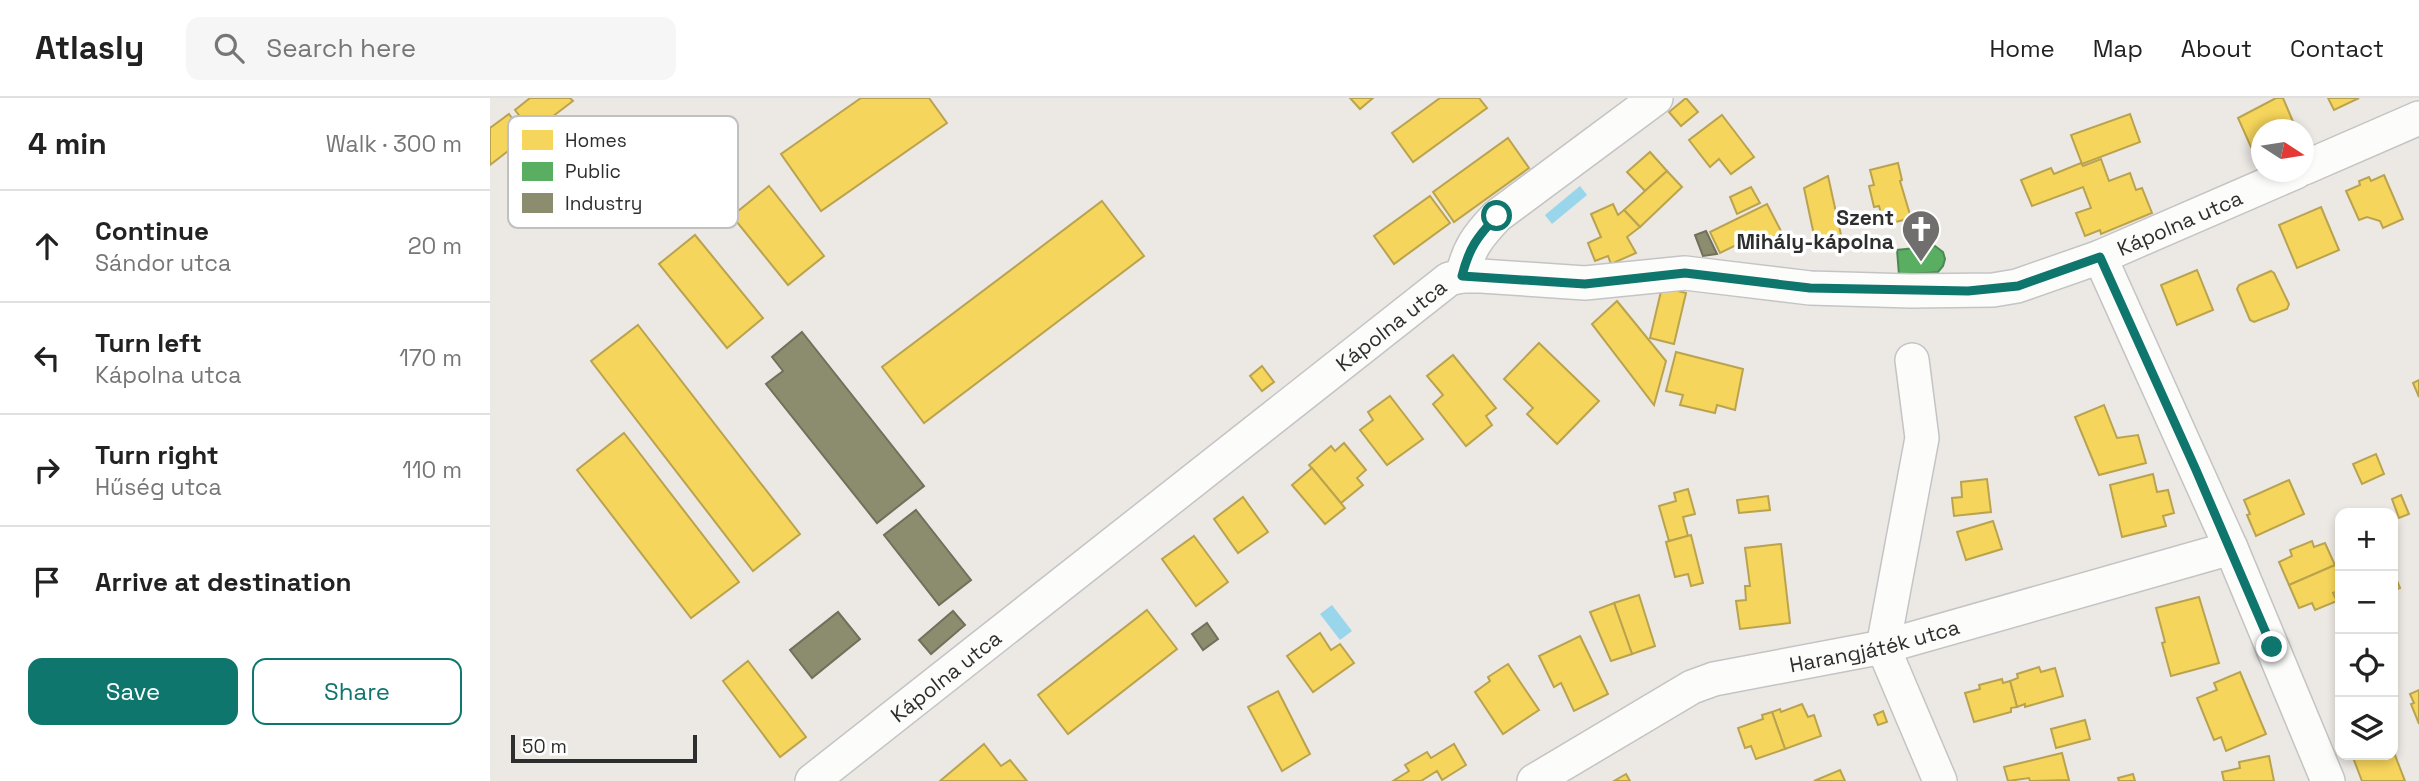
<!DOCTYPE html>
<html lang="en">
<head>
<meta charset="utf-8">
<style>
	:root { --surface:#fff; --page:#f6f6f6; --text:#222; --muted:#767676; --line:#e0e0e0; --accent:#0f766e }
	body { margin:0; font-family:"Space Grotesk",sans-serif; background:var(--page); color:var(--text) }
	.controls { position:absolute; right:21px; bottom:21px; display:grid; overflow:hidden; border-radius:14px; box-shadow:0 4px 10px #0003 }
	.controls button { width:63px; height:63px; display:grid; place-items:center; padding:0; border:0; border-bottom:2px solid var(--line); background:var(--surface); color:var(--text); font:35px sans-serif }
	.compass { position:absolute; left:1761px; top:21px; width:63px; height:63px; border-radius:50%; background:var(--surface); box-shadow:0 4px 10px #0003; rotate:102deg }
	.scale { position:absolute; left:21px; bottom:18px; width:186px; box-sizing:border-box; padding-left:7px; border:4px solid #2e2e2e; border-top:0; font-size:19px; line-height:24px; white-space:nowrap; color:#2e2e2e; -webkit-text-stroke:5px #fff; paint-order:stroke }
	.stop { position:absolute; width:21px; height:21px; margin:-16px; border:5px solid #0f766e; border-radius:50%; background:#fff }
	.stop.end { background:#0f766e; border-color:#fff; box-shadow:0 2px 7px #0008 }
	.list { margin:0; padding:0; list-style:none }
	h2 { display:flex; justify-content:space-between; align-items:center; height:91px; margin:0; padding:0 28px; font-size:30px }
	h2 small { font-size:23px; font-weight:400; color:var(--muted) }
	.list li { display:grid; grid-template-columns:46px 1fr auto; gap:21px; align-items:center; box-sizing:border-box; height:112px; padding:0 28px; border-top:2px solid var(--line) }
	.list b { display:block; font-size:26px; white-space:nowrap }
	.list p { margin:0; font-size:23px; white-space:nowrap; color:var(--muted) }
	.list em { font-size:23px; font-style:normal; color:var(--muted) }
	.actions { display:flex; gap:14px; padding:21px 28px }
	.actions a { flex:1; padding:16px 0; border:2px solid var(--accent); border-radius:14px; text-align:center; font-size:24px; color:var(--accent) }
	.actions .main { background:var(--accent); color:#fff }
	.icon { flex:none; width:38px; height:38px; fill:none; stroke:currentColor; stroke-width:2; stroke-linecap:round; stroke-linejoin:round }
	.map { position:relative; flex:none; width:1929px; height:683px; overflow:hidden }
	header { display:flex; align-items:center; gap:42px; box-sizing:border-box; height:98px; padding:0 35px; background:var(--surface); border-bottom:2px solid var(--line) }
	header strong { font-size:33px }
	nav { display:flex; gap:38px; margin-inline-start:auto; font-size:24px }
	.search { width:490px; height:63px; background:var(--page); display:flex; align-items:center; gap:18px; box-sizing:border-box; padding:0 24px; border-radius:14px; color:var(--muted); font-size:26px }
	main { display:flex }
	aside { flex:1; background:var(--surface) }
	.map>svg:first-child { display:block }
</style>
</head>
<body>
<header>
<strong>Atlasly</strong>
<div class="search"><svg class="icon" aria-label="search" viewBox="0 0 24 24"><circle cx="10" cy="10" r="6"/><path d="M15 15l6 6"/></svg>Search here</div>
<nav><a>Home</a><a>Map</a><a>About</a><a>Contact</a></nav>
</header>
<main>
<aside>
<h2>4 min<small>Walk · 300 m</small></h2>
<ul class="list">
<li><svg class="icon" aria-label="ahead" viewBox="0 0 24 24"><path d="M12 20V5M6 11l6-6 6 6"/></svg><div><b>Continue</b><p>Sándor utca</p></div><em>20 m</em></li>
<li><svg class="icon" aria-label="left" viewBox="0 0 24 24"><path d="M17 20v-9H6M10 6l-5 5 5 5"/></svg><div><b>Turn left</b><p>Kápolna utca</p></div><em>170 m</em></li>
<li><svg class="icon" aria-label="right" viewBox="0 0 24 24"><path d="M7 20v-9h11M14 6l5 5-5 5"/></svg><div><b>Turn right</b><p>Hűség utca</p></div><em>110 m</em></li>
<li><svg class="icon" aria-label="arrive" viewBox="0 0 24 24"><path d="M6 21V4h12l-3 4 3 4H6"/></svg><div><b>Arrive at destination</b></div></li>
</ul>
<div class="actions"><a class="main">Save</a><a>Share</a></div>
</aside>
<div class="map">
<svg width="1929" height="683" viewBox="0 0 1929 683">
	<rect width="100%" height="100%" fill="#ece8e4"/>
	<g fill="#99d6ec">
		<path d="M1090,88L1097,97L1062,126L1055,117Z"/>
		<path d="M842,507L862,533L850,542L830,516Z"/>
	</g>
	<g fill="#f6d55c" stroke="#baa34e" stroke-width="2">
		<path d="M40,0H80L83,3L42,34L25,12Z"/>
		<path d="M371,0H439L457,25L331,113L291,56Z"/>
		<path d="M860,0H883L870,11Z"/>
		<path d="M950,0H989L997,10L923,64L902,35Z"/>
		<path d="M1196,0L1208,14L1191,28L1179,14Z"/>
		<path d="M1786,0H1793L1804,26L1796,32H1772V48L1769,45L1761,49L1748,20Z"/>
		<path d="M1838,0H1869L1844,12Z"/>
		<path d="M19,16L36,39L0,67V30Z"/>
		<path d="M1640,16L1650,44L1592,66L1581,37Z"/>
		<path d="M1232,17L1264,59L1241,76L1229,61L1220,69L1199,42Z"/>
		<path d="M1018,40L1039,70L964,124L943,94Z"/>
		<path d="M1160,54L1177,73L1155,93L1137,74Z"/>
		<path d="M1611,61L1619,83L1640,75L1646,92L1652,90L1662,115L1611,136L1610,132L1595,138L1586,115L1601,110L1593,89L1542,108L1531,82L1561,70L1564,76L1591,65L1593,68Z"/>
		<path d="M1408,65L1412,82L1410,83L1421,120L1394,127L1389,108L1384,109L1379,88L1384,87L1380,72Z"/>
		<path d="M1177,73L1192,89L1150,129L1134,112Z"/>
		<path d="M1894,77L1913,121L1893,130L1890,123L1877,119L1869,122L1856,93L1870,87L1869,83L1879,79L1881,83Z"/>
		<path d="M1338,78L1351,137L1325,142L1314,90Z"/>
		<path d="M279,88L334,158L298,187L242,118Z"/>
		<path d="M1261,89L1270,105L1247,116L1240,99Z"/>
		<path d="M940,98L960,125L904,166L884,138Z"/>
		<path d="M612,103L654,158L434,325L392,269Z"/>
		<path d="M1123,106L1128,117L1134,112L1150,129L1137,139L1146,155L1121,166L1118,158L1105,163L1098,145L1111,139L1101,116Z"/>
		<path d="M1277,106L1292,135L1273,144L1269,136L1230,155L1220,134Z"/>
		<path d="M1831,109L1849,152L1807,170L1789,127Z"/>
		<path d="M205,137L273,220L237,250L169,166Z"/>
		<path d="M1707,172L1723,212L1687,227L1671,187Z"/>
		<path d="M1781,173L1784,175L1799,206L1797,211L1764,224L1760,222L1747,191L1749,187Z"/>
		<path d="M1172,189L1196,195L1184,246L1160,240Z"/>
		<path d="M1127,203L1176,263L1164,307L1102,226Z"/>
		<path d="M148,227L310,436L263,473L101,263Z"/>
		<path d="M1049,245L1109,303L1067,346L1037,316L1043,310L1014,281Z"/>
		<path d="M1186,254L1253,271L1245,312L1227,307L1225,315L1190,307L1193,297L1176,293Z"/>
		<path d="M963,257L1006,310L996,318L1002,327L976,348L943,306L953,297L937,278Z"/>
		<path d="M772,268L784,284L772,293L760,278Z"/>
		<path d="M1929,282V299L1923,285Z"/>
		<path d="M900,298L933,341L897,367L870,332L883,322L878,314Z"/>
		<path d="M1614,307L1627,340L1648,337L1656,365L1609,377L1585,319Z"/>
		<path d="M134,335L249,484L201,520L87,372Z"/>
		<path d="M854,345L876,372L867,380L873,387L851,405L819,367L841,348L845,353Z"/>
		<path d="M1886,356L1894,376L1872,386L1863,366Z"/>
		<path d="M822,370L855,410L835,426L802,387Z"/>
		<path d="M1663,376L1667,394L1678,392L1684,415L1673,418L1676,428L1632,439L1620,387Z"/>
		<path d="M1497,381L1501,414L1464,418L1462,400L1472,399L1471,384Z"/>
		<path d="M1799,382L1814,416L1766,438L1757,417L1760,416L1754,402Z"/>
		<path d="M1198,391L1205,416L1193,419L1198,438L1179,443L1169,408L1186,403L1184,395Z"/>
		<path d="M1911,397L1919,416L1909,420L1902,401Z"/>
		<path d="M1278,398L1280,412L1249,415L1247,402Z"/>
		<path d="M753,399L778,434L748,455L724,421Z"/>
		<path d="M1503,423L1512,451L1476,462L1467,434Z"/>
		<path d="M1201,437L1213,485L1201,488L1198,476L1185,479L1176,444Z"/>
		<path d="M704,438L738,484L706,508L672,461Z"/>
		<path d="M1822,443L1824,449L1835,445L1845,467L1799,487L1789,464L1802,458L1800,452Z"/>
		<path d="M1291,446L1300,525L1250,531L1246,503L1256,502L1255,488H1260L1255,450Z"/>
		<path d="M1845,467L1850,478V492L1843,495L1847,503L1825,512L1822,505L1809,510L1799,487Z"/>
		<path d="M1904,475L1910,490L1903,493V476Z"/>
		<path d="M1149,497L1165,548L1142,556L1124,505Z"/>
		<path d="M1709,499L1729,565L1681,578L1672,545L1675,544L1666,510Z"/>
		<path d="M1124,505L1142,556L1121,563L1100,514Z"/>
		<path d="M657,512L687,551L578,636L548,597Z"/>
		<path d="M830,535L841,552L850,546L864,565L823,594L797,558Z"/>
		<path d="M1090,538L1118,596L1084,613L1071,585L1064,589L1049,558Z"/>
		<path d="M258,563L316,639L290,659L233,583Z"/>
		<path d="M1018,566L1049,612L1013,636L985,594L1000,583L998,579Z"/>
		<path d="M1549,569L1551,574L1565,570L1573,598L1535,609V606L1527,609L1520,583L1528,580L1527,576Z"/>
		<path d="M1750,574L1776,636L1736,653L1731,639L1724,642L1707,600L1727,592L1724,585Z"/>
		<path d="M1512,581L1513,585L1520,583L1527,609L1521,610V614L1484,624L1475,595L1490,591L1489,587Z"/>
		<path d="M1929,592V626L1921,606L1924,605L1920,596Z"/>
		<path d="M788,593L820,656L792,673L758,609Z"/>
		<path d="M1312,606L1318,619L1324,617L1331,638L1295,651L1282,614L1290,611L1291,614Z"/>
		<path d="M1393,613L1397,624L1388,627L1384,617Z"/>
		<path d="M1282,614L1295,651L1266,661L1261,648L1255,650L1248,630L1273,621L1272,617Z"/>
		<path d="M1595,622L1600,641L1566,650L1561,631Z"/>
		<path d="M494,646L511,668L520,662L537,683H450Z"/>
		<path d="M964,646L976,667L952,682L947,673L931,683H903L919,673L915,667L937,654L941,660Z"/>
		<path d="M1903,652L1915,683H1872L1862,657H1903Z"/>
		<path d="M1572,655L1579,682L1540,683L1539,680L1518,683L1514,669Z"/>
		<path d="M1779,658L1784,683H1734L1732,674L1750,670L1749,664Z"/>
		<path d="M1350,672L1355,683H1324Z"/>
		<path d="M1136,676L1140,683H1124Z"/>
		<path d="M1643,676L1645,683H1629L1628,680Z"/>
	</g>
	<path fill="#5aae61" stroke="#4d8852" stroke-width="2" d="M1445,148L1453,154L1455,161L1453,168L1448,174L1409,177L1407,152Z"/>
	<g fill="#8c8c6e" stroke="#70705b" stroke-width="2">
		<path d="M1216,133L1227,156L1213,158L1205,137Z"/>
		<path d="M312,234L434,388L387,425L276,286L293,273L282,259Z"/>
		<path d="M426,412L481,482L449,507L394,437Z"/>
		<path d="M463,513L475,527L441,556L429,542Z"/>
		<path d="M348,514L370,541L322,580L300,552Z"/>
		<path d="M717,525L728,541L713,552L702,536Z"/>
	</g>
	<g fill="none" stroke-linecap="round" stroke-linejoin="round">
		<g stroke="#c5c4c5" stroke-width="36">
			<g id="minor">
				<path d="M1814,70L1929,20"/>
				<path d="M1610,159L1741,450L1838,683"/>
				<path d="M972,178C979,150 987,139 1007,118L1166,0"/>
				<path d="M1422,262L1432,340L1393,549L1450,683"/>
				<path id="s1" d="M322,683L959,181L972,178H991L1095,185L1195,175L1320,190L1421,193L1503,192L1527,188L1610,159L1806,74"/>
				<path id="s2" d="M1044,683L1202,589L1224,581L1393,549L1741,450"/>
			</g>
		</g>
		<use href="#minor" stroke="#fcfcfb" stroke-width="33"/>
	</g>
	<g fill="none" stroke-linecap="round" stroke-linejoin="round">
		<path stroke="#0f766e" stroke-width="9" d="M1007,118C987,139 979,150 972,178L1095,186L1195,175L1320,190L1478,193L1528,188L1610,159L1706,372L1782,549"/>
	</g>
	<defs>
		<g id="church-pin" transform="scale(2.0125)"><path d="M0 17L-7.5 6A9.5 9.5 0 1 1 7.5 6Z" fill="#706f6e" stroke="#fff"/><path d="M-1.2-6h2.4v3.5h3.3v2.4h-3.3V6h-2.4V-.1h-3.3v-2.4h3.3Z" fill="#fff"/></g>
	</defs>
	<g fill-rule="evenodd">
		<use href="#church-pin" x="1431" y="131"/>
	</g>
	<g text-anchor="middle" dominant-baseline="central" stroke-width="7" stroke-linejoin="round" paint-order="stroke">
		<g font-size="21" font-weight="bold" fill="#2e2e2e" stroke="#fff" text-anchor="end">
			<text x="1404" y="119">Szent<tspan x="1404" dy="24">Mihály-kápolna</tspan></text>
		</g>
		<g font-size="21" fill="#2e2e2e" stroke="#fff">
			<text stroke="none"><textPath href="#s1" startOffset="1556">Kápolna utca</textPath></text>
			<text stroke="none"><textPath href="#s1" startOffset="737">Kápolna utca</textPath></text>
			<text stroke="none"><textPath href="#s2" startOffset="371">Harangjáték utca</textPath></text>
			<text stroke="none"><textPath href="#s1" startOffset="170">Kápolna utca</textPath></text>
		</g>
	</g>
	<rect x="18" y="18" width="230" height="112" rx="10" fill="#fff" stroke="#c0c0c0" stroke-width="2"/>
	<rect x="32" y="32" width="31" height="20" fill="#f6d55c"/>
	<rect x="32" y="64" width="31" height="19" fill="#5aae61"/>
	<rect x="32" y="95" width="31" height="20" fill="#8c8c6e"/>
	<g font-size="19" fill="#2e2e2e">
		<text x="75" y="49">Homes</text>
		<text x="75" y="80">Public</text>
		<text x="75" y="112">Industry</text>
	</g>
</svg>
<div class="controls">
<button>+</button>
<button>−</button>
<button><svg class="icon" aria-label="locate" viewBox="0 0 24 24"><circle cx="12" cy="12" r="6"/><path d="M12 2v4M12 18v4M2 12h4M18 12h4"/></svg></button>
<button><svg class="icon" aria-label="layers" viewBox="0 0 24 24"><path d="M12 4l9 5-9 5-9-5zM3 14l9 5 9-5"/></svg></button>
</div>
<svg class="compass" viewBox="-18 -18 36 36"><path d="M0-13l5 13h-10z" fill="#e53935"/><path d="M0 13l5-13h-10z" fill="#767676"/></svg>
<div class="scale">50 m</div>
<div class="stop" style="left:1007px;top:118px"></div>
<div class="stop end" style="left:1782px;top:549px"></div>
</div>
</main>
</body>
</html>
